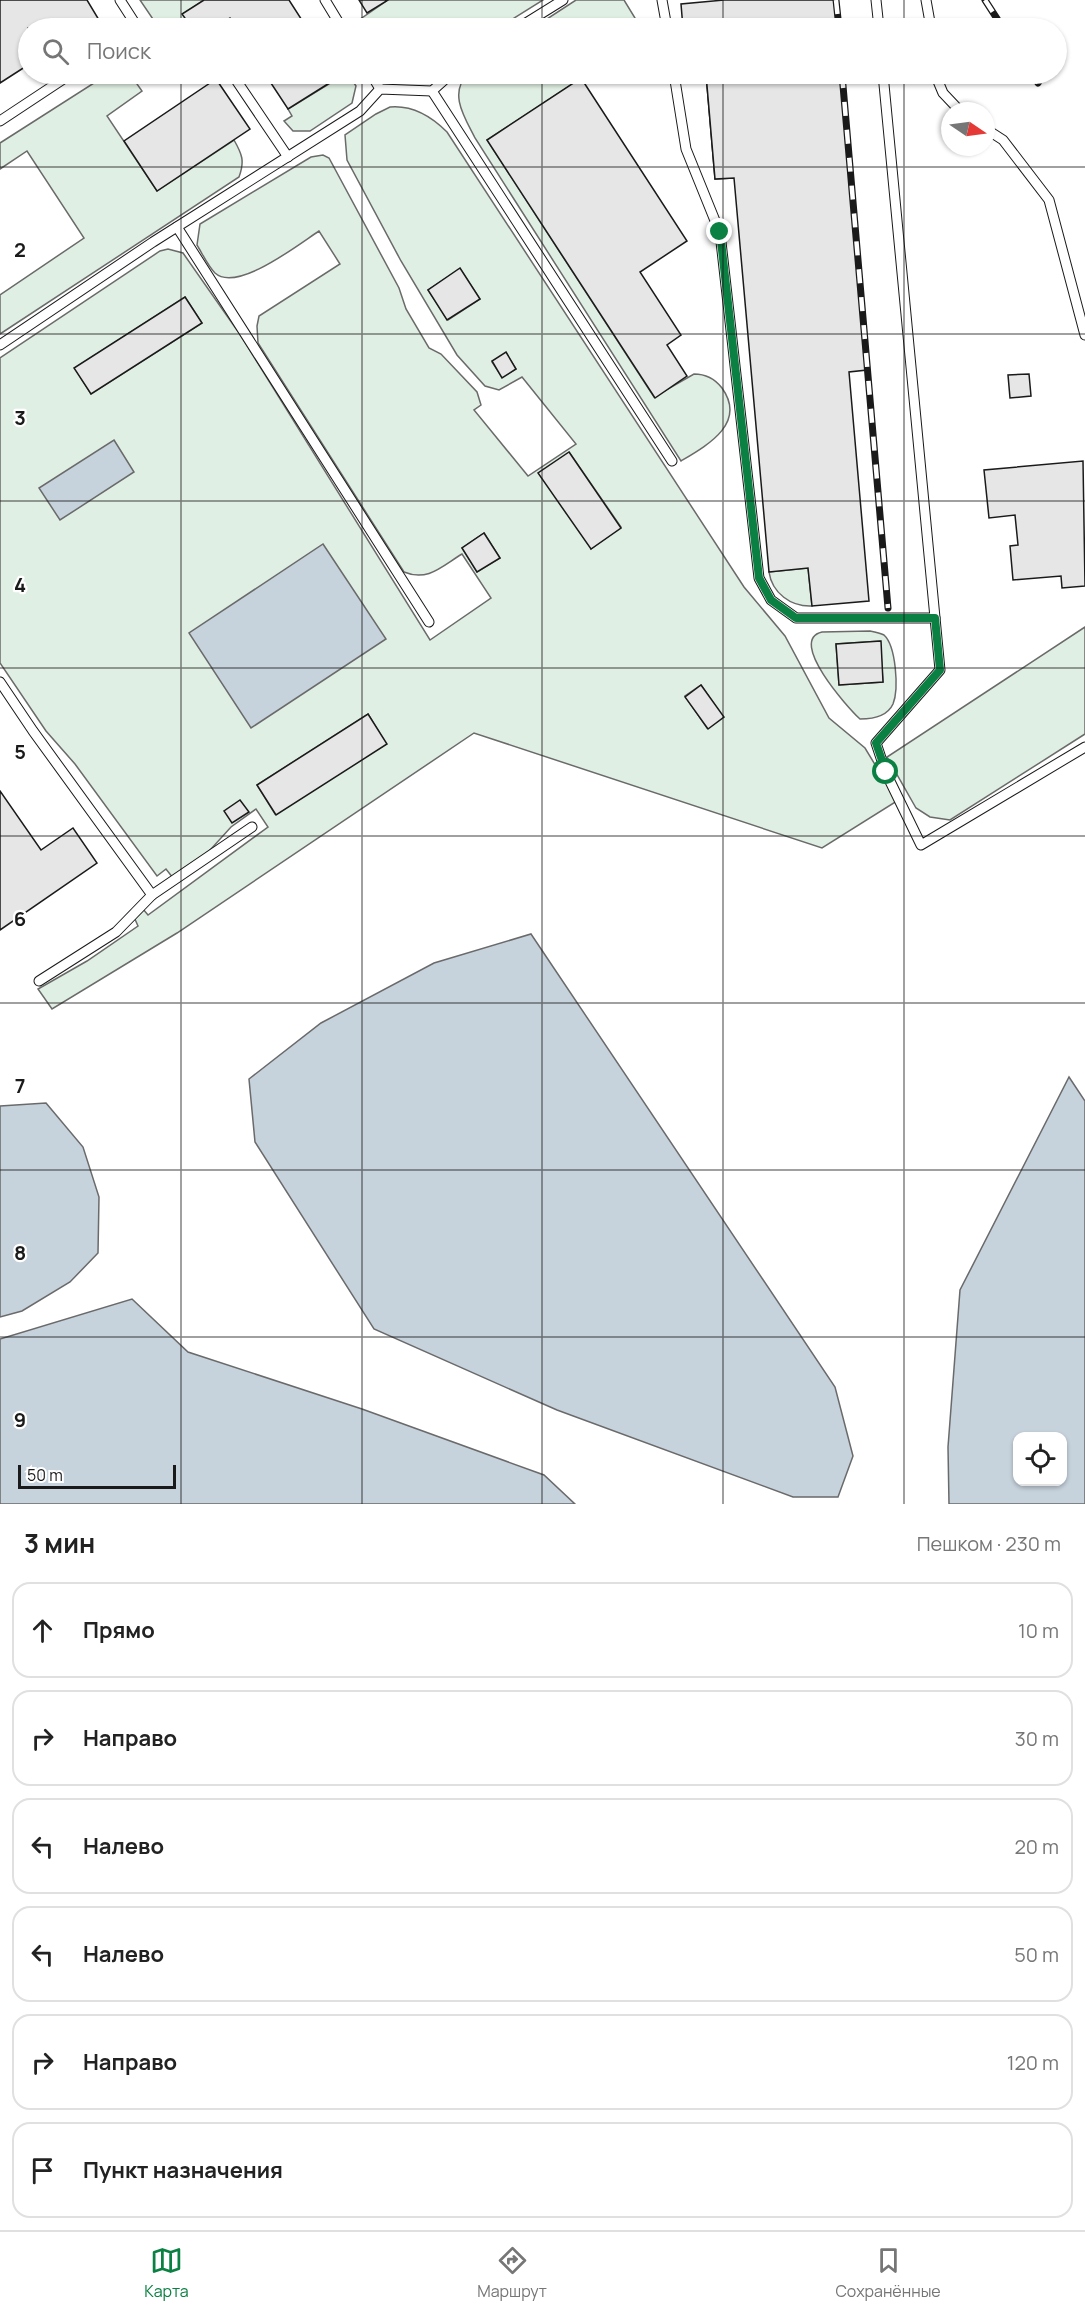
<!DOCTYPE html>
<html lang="ru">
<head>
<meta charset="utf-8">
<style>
	:root { --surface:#fff; --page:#f2f2f2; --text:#222; --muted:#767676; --line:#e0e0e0; --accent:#0b8043 }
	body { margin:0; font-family:Manrope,sans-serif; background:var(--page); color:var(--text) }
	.controls { position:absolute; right:18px; bottom:18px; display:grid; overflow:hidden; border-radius:12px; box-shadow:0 2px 4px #0004 }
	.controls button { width:54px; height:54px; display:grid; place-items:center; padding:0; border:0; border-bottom:2px solid var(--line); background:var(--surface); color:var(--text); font:30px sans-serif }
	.compass { position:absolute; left:941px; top:102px; width:54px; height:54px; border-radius:50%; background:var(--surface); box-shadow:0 2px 4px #0004; rotate:103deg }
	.scale { position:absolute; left:18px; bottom:15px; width:158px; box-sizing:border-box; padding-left:6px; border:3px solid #1a1a1a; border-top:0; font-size:16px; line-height:21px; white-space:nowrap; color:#1a1a1a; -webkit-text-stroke:4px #fff; paint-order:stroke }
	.stop { position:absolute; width:18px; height:18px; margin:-14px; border:4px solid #0b8043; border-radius:50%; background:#fff }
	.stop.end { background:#0b8043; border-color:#fff; box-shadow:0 2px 6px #0008 }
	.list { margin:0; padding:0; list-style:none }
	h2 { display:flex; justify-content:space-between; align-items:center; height:78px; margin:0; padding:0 24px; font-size:26px }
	h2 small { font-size:20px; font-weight:400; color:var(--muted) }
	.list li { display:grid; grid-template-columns:39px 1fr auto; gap:18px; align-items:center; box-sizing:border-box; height:96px; margin:0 12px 12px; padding:0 12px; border:2px solid var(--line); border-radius:18px }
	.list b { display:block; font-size:22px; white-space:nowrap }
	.list em { font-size:20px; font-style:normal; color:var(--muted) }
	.icon { flex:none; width:33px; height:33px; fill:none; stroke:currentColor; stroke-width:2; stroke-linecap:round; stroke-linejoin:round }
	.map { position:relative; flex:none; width:1085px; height:1504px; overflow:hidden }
	.search { position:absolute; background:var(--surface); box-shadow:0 2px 4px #0004; left:18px; right:18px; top:18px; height:66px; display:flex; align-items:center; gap:15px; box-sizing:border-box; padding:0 21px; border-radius:33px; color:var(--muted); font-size:22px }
	.sheet { height:726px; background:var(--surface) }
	nav { display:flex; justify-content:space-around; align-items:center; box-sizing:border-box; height:84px; border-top:2px solid var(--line); background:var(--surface); font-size:16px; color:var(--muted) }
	nav a { display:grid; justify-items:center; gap:3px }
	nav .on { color:var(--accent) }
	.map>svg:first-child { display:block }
</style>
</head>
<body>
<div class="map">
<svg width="1085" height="1504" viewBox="0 0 1085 1504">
	<rect width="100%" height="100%" fill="#fff"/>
	<g fill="#e0efe3" stroke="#6a6a6a" stroke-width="1.5" fill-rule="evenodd">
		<path d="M140,0H204L183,14L192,28H159Z"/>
		<path d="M388,0H543L498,28H364L359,20Z"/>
		<path d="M576,0H624L635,18L637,28H533Z"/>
		<path d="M108,74H130L142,91L107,116L157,191L234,140C242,154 245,161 239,177L0,334V295L84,238L27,151L0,169V143Z"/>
		<path d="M345,74H348L356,86L352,103L310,131H293L284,121L292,116L288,109Z"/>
		<path d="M468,74H588L487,140L654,397L694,374C706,374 715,379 722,388C747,423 708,445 681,461L475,138C465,118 448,93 468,74Z"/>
		<path d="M390,107C412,105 432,117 447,132L744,587L785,636L829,718L865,748L897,801L822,848L474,733L177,933L52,1009L38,989L87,961L138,926L134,917L143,909L148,915L268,827L256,809L231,827L201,860L173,878L166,869L157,876L75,764L46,731L0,663V358L160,251L168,249L183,253L239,333L430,640L491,598L462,554C442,566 428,582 404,572L258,343L257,326L259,316L340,264L319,231C299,244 237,293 215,273C208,266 202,253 197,245L200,224L311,157L323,155L329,158L399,288L406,309L429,348L441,354L477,392L481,405L474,410L528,476L576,444L522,377L499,390L485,386L457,355L401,261L347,160L345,135L376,114ZM460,269L480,299L448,320L428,290ZM185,297L202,323L91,394L75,368ZM506,353L516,369L502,377L492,362ZM569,452L621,527L591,549ZM484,533L500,558L477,572L462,548ZM701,685L723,717L707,728L685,696ZM368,714L386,744L275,814L257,785Z"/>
		<path d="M808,568L812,606C791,607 772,593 769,572Z"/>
		<path d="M1085,627V734L950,820L930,817L916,808L887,757Z"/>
		<path d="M870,631C875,632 880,633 884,635C896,646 899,689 893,704C887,717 872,719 860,719C848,708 787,640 822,632ZM880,641L883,682L839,685L836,644Z"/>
	</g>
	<g fill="#c6d2dc" stroke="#6a6a6a" stroke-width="1.5" fill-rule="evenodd">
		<path d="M114,440L134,472L60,520L39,488Z"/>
		<path d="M323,544L386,639L251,728L189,633Z"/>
		<path d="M531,934L835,1387L853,1456L838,1497H793L557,1410L374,1329L255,1142L249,1079L321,1023L434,963Z"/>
		<path d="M1069,1077L1085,1101V1504H949L948,1447L960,1290ZM1018,1436H1062V1482H1018Z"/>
		<path d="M46,1103L83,1147L99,1197L98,1253L70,1282L22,1311L0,1317V1106Z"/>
		<path d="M132,1299L188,1352L362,1409L544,1475L575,1504H0V1339Z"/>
	</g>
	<g fill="#e6e6e6" stroke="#1a1a1a" stroke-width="1.5">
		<path d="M0,0H87L99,20L85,28H28V65L0,83Z"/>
		<path d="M204,0H289L307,28H236L230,18L213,28H192L182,14Z"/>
		<path d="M359,0H388L367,13Z"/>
		<path d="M724,0H834L837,28H683L681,4Z"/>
		<path d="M265,74H336L339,77L288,109Z"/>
		<path d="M706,74H724L734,178L715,179Z"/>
		<path d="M706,74H841L867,370L849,372L869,601L812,606L808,568L769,572L734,178L715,179Z"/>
		<path d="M581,78L687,241L640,272L681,335L667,345L687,376L655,398L487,140Z"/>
		<path d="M216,79L250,129L157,191L124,141Z"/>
		<path d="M460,268L480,299L447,320L428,290Z"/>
		<path d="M185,297L202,323L91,394L74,368Z"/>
		<path d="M506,352L516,369L502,378L492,361Z"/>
		<path d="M1029,374L1031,396L1010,398L1008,375Z"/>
		<path d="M569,452L621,528L591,549L538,473Z"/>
		<path d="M1083,461L1085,586L1062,588L1061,576L1013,580L1010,546L1018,545L1015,515L989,518L984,470Z"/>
		<path d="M484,533L500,558L477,572L462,548Z"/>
		<path d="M881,641L883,682L839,685L836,644Z"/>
		<path d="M701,685L724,717L708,729L685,697Z"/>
		<path d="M368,714L387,744L276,815L257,785Z"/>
		<path d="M0,791L41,850L73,828L97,863L0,930Z"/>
		<path d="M240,800L249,812L232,823L224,811Z"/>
	</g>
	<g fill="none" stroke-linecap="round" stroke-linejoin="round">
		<g stroke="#1a1a1a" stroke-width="11">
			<g id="lane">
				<path d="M120,0L138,28"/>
				<path d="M325,0L342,28"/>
				<path d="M662,0L667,28"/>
				<path d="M876,0L879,28"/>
				<path d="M926,0L931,28"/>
				<path d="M518,28L563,0"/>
				<path d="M232,74L288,157"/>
				<path d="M371,74L380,89"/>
				<path d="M674,74L686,149L720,233L759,578L771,600L796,618H935"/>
				<path d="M883,74L940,670L876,743L886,773L921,845L1085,747"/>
				<path d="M935,74L943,93L960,111"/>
				<path d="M432,91L672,461"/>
				<path d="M0,121L71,74"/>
				<path d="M986,129L1003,140L1049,200L1085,335"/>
				<path d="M177,227L429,622"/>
				<path d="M0,345L153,242L360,111L380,89L432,91L451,74"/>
				<path d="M0,682L33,731L152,895L252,827"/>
				<path d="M39,981L116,932L152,895"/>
			</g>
		</g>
		<use href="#lane" stroke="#fff" stroke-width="9"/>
		<g stroke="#1a1a1a" stroke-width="7">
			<g id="rail">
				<path d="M836,0L839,28"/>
				<path d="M985,0L1003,28"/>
				<path d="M842,74L888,608"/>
				<path d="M1032,74L1038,83"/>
			</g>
		</g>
		<use href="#rail" stroke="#fff" stroke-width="4.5" stroke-dasharray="14" stroke-linecap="butt"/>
	</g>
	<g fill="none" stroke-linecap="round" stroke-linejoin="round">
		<path stroke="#0b8043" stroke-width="8" d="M720,232L759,578L771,600L796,618H935L940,670L876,743L886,772"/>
	</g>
	<path fill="none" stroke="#1a1a1a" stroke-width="1.5" stroke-opacity="0.55" d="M181,0V28M362,0V28M542,0V28M723,0V28M904,0V28M181,74V1504M362,74V1504M542,74V1504M723,74V1504M904,74V1504M0,167H1085M0,334H1085M0,501H1085M0,668H1085M0,836H1085M0,1003H1085M0,1170H1085M0,1337H1085"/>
	<g font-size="20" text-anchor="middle" font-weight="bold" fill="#1a1a1a" stroke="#fff" stroke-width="4.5" stroke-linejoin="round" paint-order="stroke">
		<text x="20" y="257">2</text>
		<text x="20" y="425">3</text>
		<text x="20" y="592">4</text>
		<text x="20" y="759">5</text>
		<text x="20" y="926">6</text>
		<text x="20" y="1093">7</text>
		<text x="20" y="1260">8</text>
		<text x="20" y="1427">9</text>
	</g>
</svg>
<div class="controls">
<button><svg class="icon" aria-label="locate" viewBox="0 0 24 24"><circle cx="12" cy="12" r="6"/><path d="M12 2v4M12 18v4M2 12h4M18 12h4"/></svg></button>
</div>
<svg class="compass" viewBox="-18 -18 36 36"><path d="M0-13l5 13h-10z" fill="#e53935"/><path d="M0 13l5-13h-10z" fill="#767676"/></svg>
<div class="scale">50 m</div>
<div class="stop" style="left:886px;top:772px"></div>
<div class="stop end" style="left:720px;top:232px"></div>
<div class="search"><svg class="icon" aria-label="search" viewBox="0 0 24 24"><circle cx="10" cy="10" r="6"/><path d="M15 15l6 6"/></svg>Поиск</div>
</div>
<section class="sheet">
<h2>3 мин<small>Пешком · 230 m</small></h2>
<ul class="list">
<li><svg class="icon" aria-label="ahead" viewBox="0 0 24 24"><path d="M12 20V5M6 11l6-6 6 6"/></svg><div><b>Прямо</b></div><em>10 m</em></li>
<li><svg class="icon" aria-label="right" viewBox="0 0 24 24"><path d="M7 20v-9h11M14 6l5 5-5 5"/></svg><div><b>Направо</b></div><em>30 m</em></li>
<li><svg class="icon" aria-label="left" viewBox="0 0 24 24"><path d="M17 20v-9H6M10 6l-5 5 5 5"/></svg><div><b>Налево</b></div><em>20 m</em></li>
<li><svg class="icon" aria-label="left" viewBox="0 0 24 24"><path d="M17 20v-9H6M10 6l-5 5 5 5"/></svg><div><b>Налево</b></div><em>50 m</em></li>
<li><svg class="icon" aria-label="right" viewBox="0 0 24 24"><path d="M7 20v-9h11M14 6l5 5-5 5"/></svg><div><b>Направо</b></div><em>120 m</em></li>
<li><svg class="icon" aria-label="arrive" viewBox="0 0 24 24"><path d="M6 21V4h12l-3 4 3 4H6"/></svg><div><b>Пункт назначения</b></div></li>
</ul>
</section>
<nav>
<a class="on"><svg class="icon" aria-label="map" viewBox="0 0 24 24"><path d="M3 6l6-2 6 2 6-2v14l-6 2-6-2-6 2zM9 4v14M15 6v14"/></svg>Карта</a>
<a><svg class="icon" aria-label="directions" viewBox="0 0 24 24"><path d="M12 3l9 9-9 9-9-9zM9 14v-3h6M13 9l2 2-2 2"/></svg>Маршрут</a>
<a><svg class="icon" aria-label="saved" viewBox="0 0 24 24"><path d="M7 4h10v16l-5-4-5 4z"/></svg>Сохранённые</a>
</nav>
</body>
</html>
